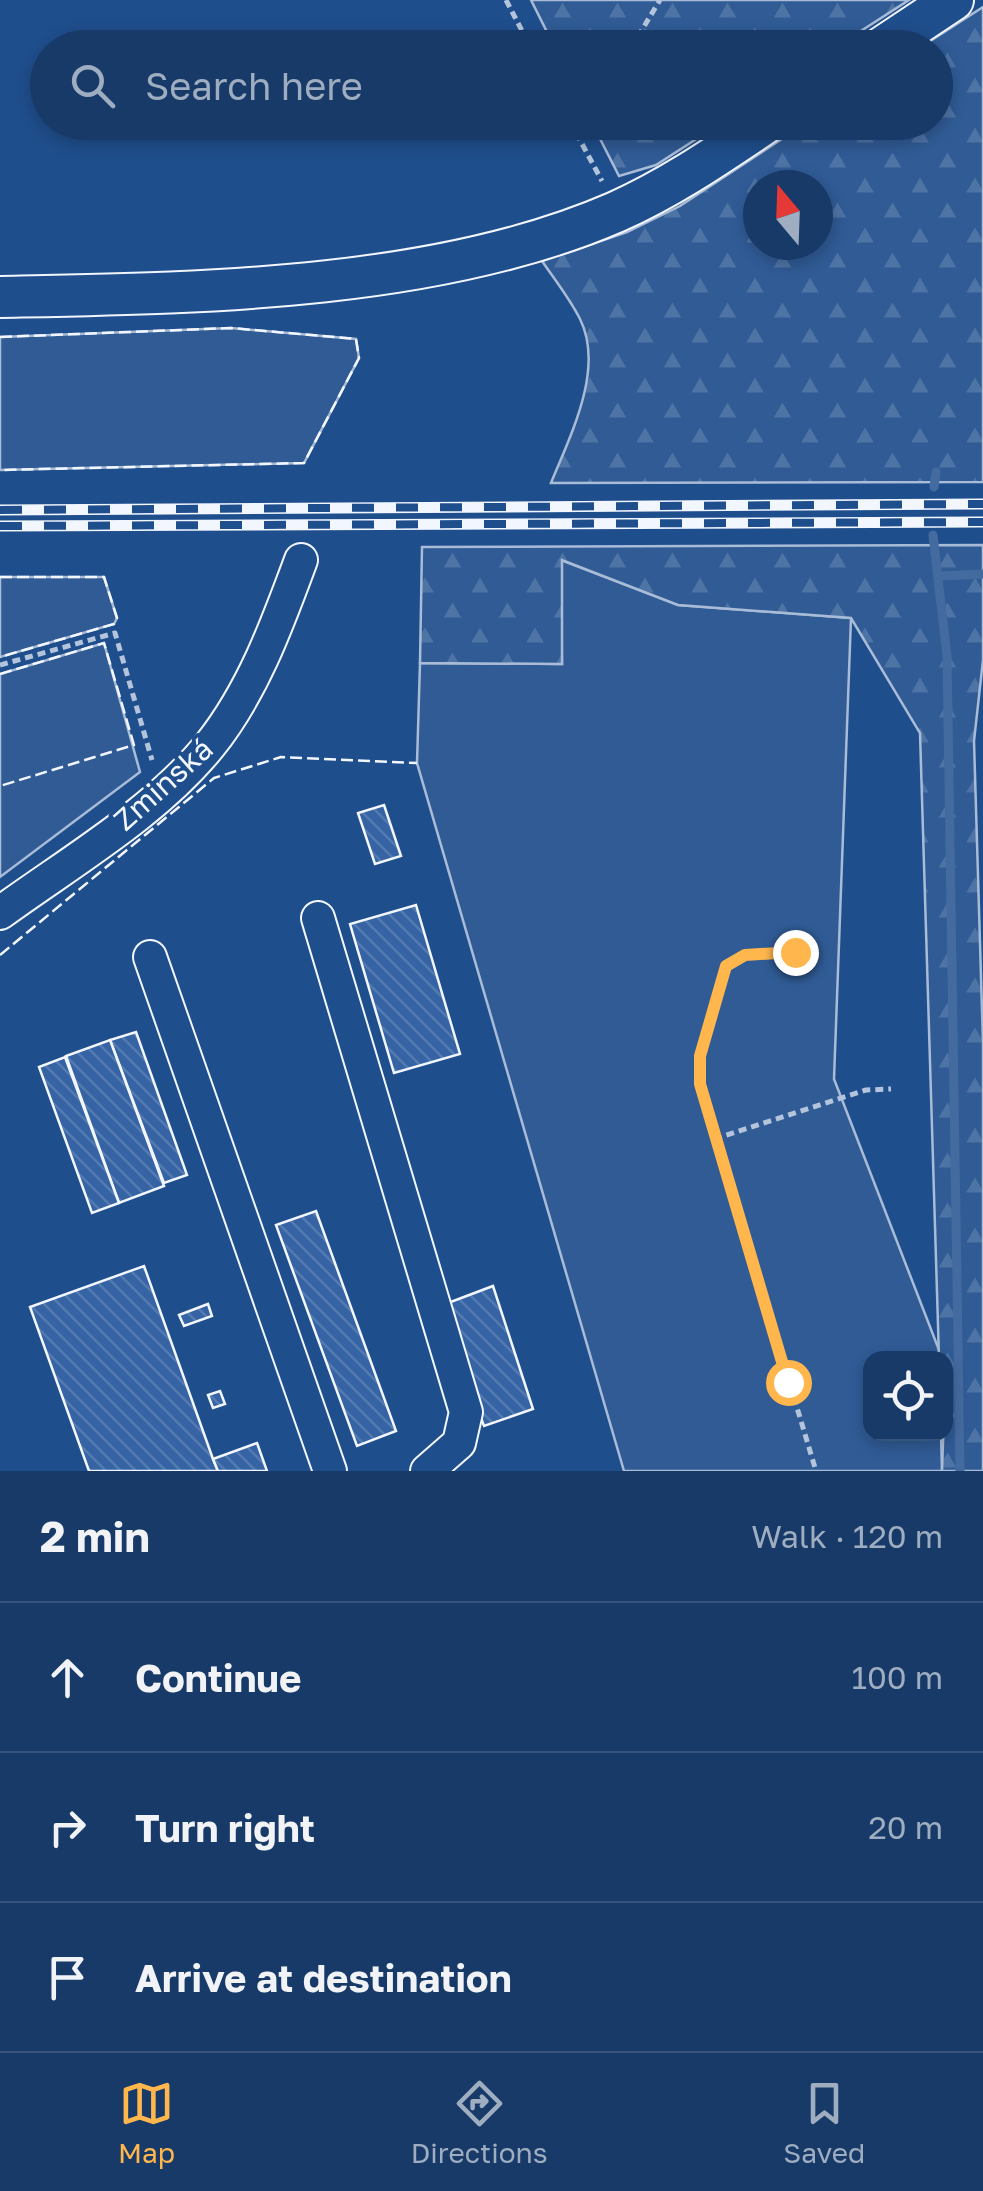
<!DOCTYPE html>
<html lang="en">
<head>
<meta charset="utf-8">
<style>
	:root { --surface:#173a69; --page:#20416f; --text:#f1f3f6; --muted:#9eadc0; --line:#36547d; --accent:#ffb74d }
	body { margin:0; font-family:"Golos Text",sans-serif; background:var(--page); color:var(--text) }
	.controls { position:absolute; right:30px; bottom:30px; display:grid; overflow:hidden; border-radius:20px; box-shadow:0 5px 15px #0003 }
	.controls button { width:90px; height:90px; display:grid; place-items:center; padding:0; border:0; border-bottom:2px solid var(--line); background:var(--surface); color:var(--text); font:50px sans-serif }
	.compass { position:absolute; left:743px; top:170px; width:90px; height:90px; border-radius:50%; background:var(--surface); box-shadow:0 5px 15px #0003; rotate:341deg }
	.stop { position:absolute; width:30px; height:30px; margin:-22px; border:8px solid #ffb74d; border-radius:50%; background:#fff }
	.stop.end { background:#ffb74d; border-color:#fff; box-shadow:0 2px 10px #0008 }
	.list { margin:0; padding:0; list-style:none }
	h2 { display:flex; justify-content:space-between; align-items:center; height:130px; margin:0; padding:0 40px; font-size:42px }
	h2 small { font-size:32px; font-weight:400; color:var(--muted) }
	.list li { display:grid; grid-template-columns:65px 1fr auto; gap:30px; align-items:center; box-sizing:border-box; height:150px; padding:0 40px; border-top:2px solid var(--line) }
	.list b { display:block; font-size:38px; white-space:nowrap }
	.list em { font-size:32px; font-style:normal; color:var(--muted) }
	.icon { flex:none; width:55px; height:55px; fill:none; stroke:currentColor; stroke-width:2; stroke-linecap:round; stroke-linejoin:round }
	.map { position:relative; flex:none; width:983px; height:1471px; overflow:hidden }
	.search { position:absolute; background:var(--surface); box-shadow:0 5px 15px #0003; left:30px; right:30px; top:30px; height:110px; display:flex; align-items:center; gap:25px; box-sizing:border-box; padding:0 35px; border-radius:55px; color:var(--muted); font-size:38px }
	.sheet { height:580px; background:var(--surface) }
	nav { display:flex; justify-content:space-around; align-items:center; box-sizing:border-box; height:140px; border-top:2px solid var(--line); background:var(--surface); font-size:28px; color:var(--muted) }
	nav a { display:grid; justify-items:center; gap:5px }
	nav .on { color:var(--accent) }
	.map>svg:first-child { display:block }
</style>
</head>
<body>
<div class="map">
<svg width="983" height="1471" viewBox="0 0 983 1471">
	<defs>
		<pattern id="forest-firs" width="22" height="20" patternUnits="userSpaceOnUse" patternTransform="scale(2.5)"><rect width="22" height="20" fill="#305b95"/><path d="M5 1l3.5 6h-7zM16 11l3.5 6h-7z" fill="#4e73a5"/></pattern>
		<pattern id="building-back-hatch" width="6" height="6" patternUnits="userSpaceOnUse" patternTransform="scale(2.5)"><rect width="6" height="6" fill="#3563a3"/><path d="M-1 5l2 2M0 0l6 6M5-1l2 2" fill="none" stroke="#537ab1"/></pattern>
	</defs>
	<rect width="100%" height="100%" fill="#1f4e8c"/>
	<g fill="#305b95" stroke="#a8bbd7" stroke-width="2.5">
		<path d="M231,328L356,339L359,358L304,463L0,470V337Z"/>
		<path d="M561,560L678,605L851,618L834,1079L939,1350V1358H870V1434H941L942,1471H624L417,763L420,663L562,664Z"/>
		<path d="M0,577H104L117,618L114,624L0,657Z"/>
		<path d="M104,643L140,772L0,877V674Z"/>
	</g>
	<g fill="url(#forest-firs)" stroke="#a8bbd7" stroke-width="2.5" fill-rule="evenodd">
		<path d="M531,0H909L836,47L555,48Z"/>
		<path d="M983,7V482L551,483C570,436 605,369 580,319C570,299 555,280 542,261L627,232L680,206L806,123L936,122V48L921,47ZM818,185V245H758V185Z"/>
		<path d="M592,123H721L656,165L619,176Z"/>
		<path d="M983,545V660L974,741L983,1044V1471H942L946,1358H939L920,733L851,618L678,605L562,560V664L420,663L422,547Z"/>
	</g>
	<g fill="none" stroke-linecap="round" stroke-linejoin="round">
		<g stroke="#446ba0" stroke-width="9">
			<path d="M934,487L936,472"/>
			<path d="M933,535L947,656L960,1471"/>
			<path d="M941,576L983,574"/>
		</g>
	</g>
	<g fill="url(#building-back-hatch)" stroke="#f2f6ff" stroke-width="2.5">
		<path d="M384,805L401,856L375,864L358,813Z"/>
		<path d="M416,905L460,1054L394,1073L350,924Z"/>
		<path d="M136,1032L187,1175L164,1183L110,1040Z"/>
		<path d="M110,1040L164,1186L119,1203L66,1056Z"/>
		<path d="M65,1057L119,1203L92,1213L39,1067Z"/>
		<path d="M316,1211L396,1431L357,1446L276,1225Z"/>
		<path d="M144,1266L213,1459L218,1471H89L30,1307Z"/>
		<path d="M493,1286L533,1409L484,1426L440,1306Z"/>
		<path d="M208,1304L212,1316L184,1326L179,1315Z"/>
		<path d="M220,1391L225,1404L213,1408L208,1395Z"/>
		<path d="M257,1443L267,1471H218L213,1459Z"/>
	</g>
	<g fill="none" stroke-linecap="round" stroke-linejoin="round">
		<g stroke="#f2f6ff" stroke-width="36">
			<g id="minor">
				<path d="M0,913C70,862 155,813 210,745C253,691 277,625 301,560"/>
				<path d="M318,918L466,1412L459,1443L427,1471"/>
				<path d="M150,957L330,1471"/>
			</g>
		</g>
		<g stroke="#f2f6ff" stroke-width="44">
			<g id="major">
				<path d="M881,48L953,0"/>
				<path d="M0,297C195,293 435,291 616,212C670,188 718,155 767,122"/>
			</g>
		</g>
		<g stroke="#b3c4dc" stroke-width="5" stroke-dasharray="8 5" stroke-linecap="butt">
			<path d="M506,0L531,48"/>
			<path d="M631,48L660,0"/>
			<path d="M577,122L573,127L602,181"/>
			<path d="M0,665L115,633L152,760"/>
			<path d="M795,952L745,955L726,967L700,1056V1084L816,1471"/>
			<path d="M714,1139L866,1090L891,1089"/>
		</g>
		<use href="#minor" stroke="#1f4e8c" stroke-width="32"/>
		<use href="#major" stroke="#1f4e8c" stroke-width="40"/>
		<g stroke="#f2f6ff" stroke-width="11">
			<g id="rail">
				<path d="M0,510L983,504"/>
				<path d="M0,526L983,522"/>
			</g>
		</g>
		<use href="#rail" stroke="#1f4e8c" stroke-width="8" stroke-dasharray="22" stroke-linecap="butt"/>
		<g stroke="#f2f6ff" stroke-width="2.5" stroke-dasharray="12 5" stroke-linecap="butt">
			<path d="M0,337L231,328L356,339L359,358L304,463L0,470"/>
			<path d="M0,577H104L117,618L114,624L0,657"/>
			<path d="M0,674L104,643L134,745L0,786"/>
			<path d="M0,955L214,778L281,757L417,763"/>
		</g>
	</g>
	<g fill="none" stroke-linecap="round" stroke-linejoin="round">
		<path stroke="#ffb74d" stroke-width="12" d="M788,1382L700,1084V1056L726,966L745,955L795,952"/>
	</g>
	<g text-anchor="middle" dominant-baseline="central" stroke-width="8" stroke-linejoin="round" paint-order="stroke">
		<g font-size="30" fill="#f2f6ff" stroke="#1f4e8c">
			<text transform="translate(163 784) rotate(-42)">Zminská</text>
		</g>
	</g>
</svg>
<div class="controls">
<button><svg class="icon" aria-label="locate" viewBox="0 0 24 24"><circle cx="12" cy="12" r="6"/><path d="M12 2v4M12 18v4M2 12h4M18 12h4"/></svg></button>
</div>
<svg class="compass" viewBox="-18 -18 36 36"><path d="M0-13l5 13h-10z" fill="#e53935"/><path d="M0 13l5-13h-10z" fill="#9eadc0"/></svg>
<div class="stop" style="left:788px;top:1382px"></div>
<div class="stop end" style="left:795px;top:952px"></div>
<div class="search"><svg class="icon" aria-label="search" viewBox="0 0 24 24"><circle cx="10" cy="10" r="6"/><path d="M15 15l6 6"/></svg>Search here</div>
</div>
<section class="sheet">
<h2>2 min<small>Walk · 120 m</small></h2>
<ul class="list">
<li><svg class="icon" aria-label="ahead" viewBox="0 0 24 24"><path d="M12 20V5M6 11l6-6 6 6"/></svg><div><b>Continue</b></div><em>100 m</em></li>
<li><svg class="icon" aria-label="right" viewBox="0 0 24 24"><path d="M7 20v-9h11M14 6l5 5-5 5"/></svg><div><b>Turn right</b></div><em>20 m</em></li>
<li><svg class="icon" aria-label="arrive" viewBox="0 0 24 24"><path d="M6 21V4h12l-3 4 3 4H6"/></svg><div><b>Arrive at destination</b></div></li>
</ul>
</section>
<nav>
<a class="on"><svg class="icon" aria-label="map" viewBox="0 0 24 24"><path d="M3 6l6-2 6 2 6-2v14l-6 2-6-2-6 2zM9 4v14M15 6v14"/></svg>Map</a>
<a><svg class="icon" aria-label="directions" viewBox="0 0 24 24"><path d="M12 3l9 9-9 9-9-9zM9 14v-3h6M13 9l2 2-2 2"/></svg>Directions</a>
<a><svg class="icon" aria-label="saved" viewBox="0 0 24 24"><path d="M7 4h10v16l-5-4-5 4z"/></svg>Saved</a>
</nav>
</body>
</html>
